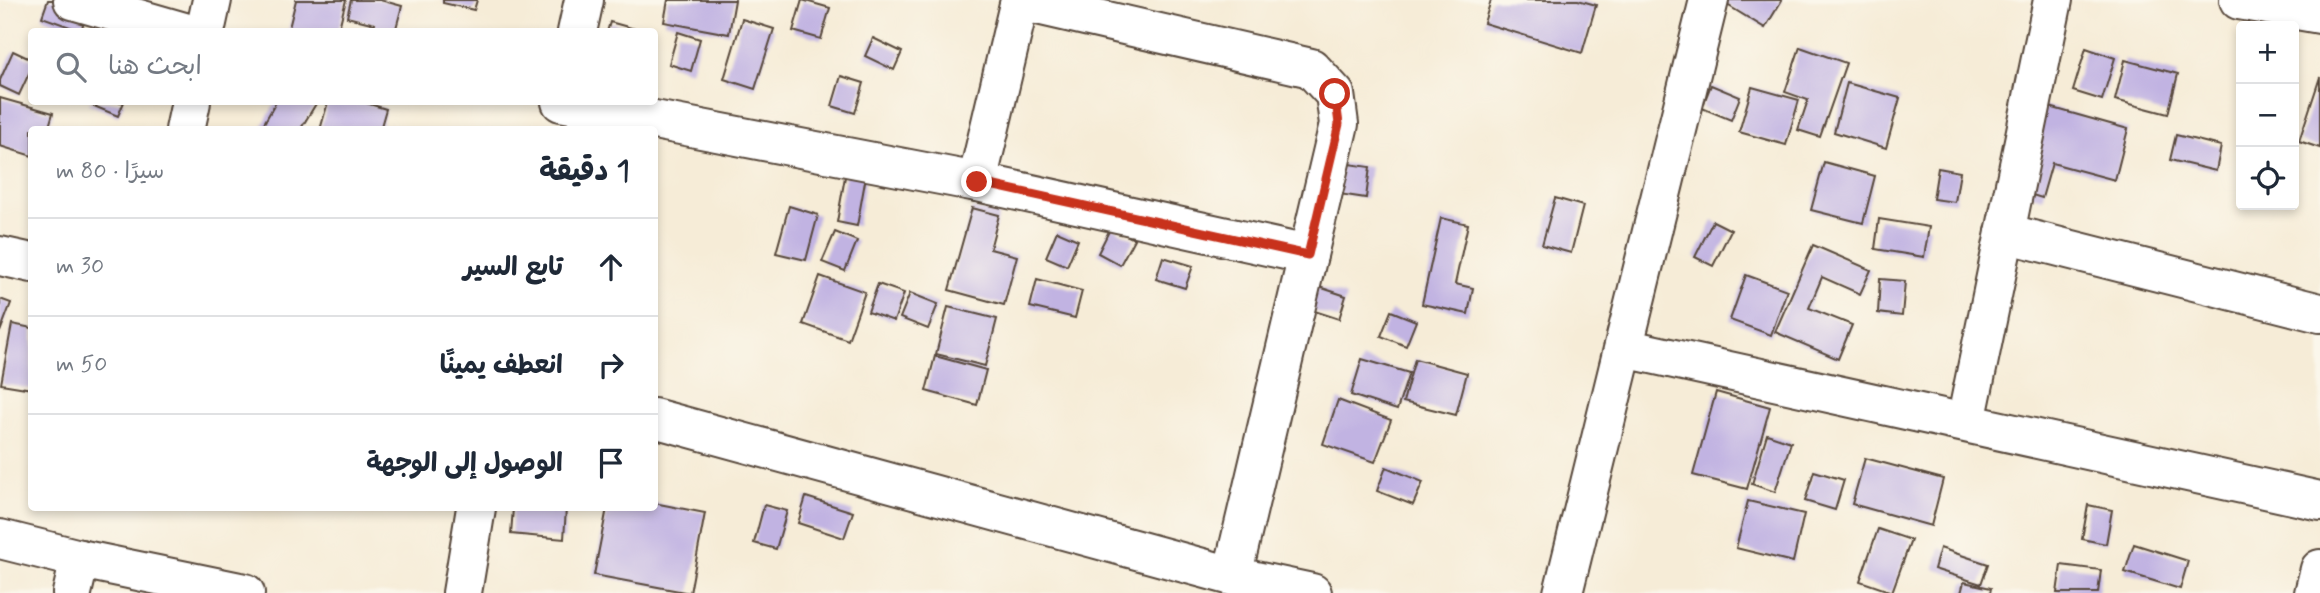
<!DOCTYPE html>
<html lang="ar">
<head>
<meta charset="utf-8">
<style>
	:root { --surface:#fff; --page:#f6f6f7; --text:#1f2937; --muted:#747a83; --line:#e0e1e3 }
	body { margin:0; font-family:Mynerve,"Playpen Sans Arabic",sans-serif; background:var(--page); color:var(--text); direction:rtl }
	.controls { position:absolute; right:21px; top:21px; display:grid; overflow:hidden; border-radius:7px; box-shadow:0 4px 10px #0003 }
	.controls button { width:63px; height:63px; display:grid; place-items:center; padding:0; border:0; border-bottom:2px solid var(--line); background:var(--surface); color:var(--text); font:35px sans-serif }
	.stop { position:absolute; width:21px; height:21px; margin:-16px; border:5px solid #c8321e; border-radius:50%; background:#fff }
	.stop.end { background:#c8321e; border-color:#fff; box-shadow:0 2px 7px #0008 }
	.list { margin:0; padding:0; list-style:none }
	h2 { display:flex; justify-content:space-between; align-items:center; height:91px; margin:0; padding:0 28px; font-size:30px }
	h2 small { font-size:23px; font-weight:400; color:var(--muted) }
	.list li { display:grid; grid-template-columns:46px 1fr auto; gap:21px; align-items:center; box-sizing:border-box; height:98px; padding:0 28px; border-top:2px solid var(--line) }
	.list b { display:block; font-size:26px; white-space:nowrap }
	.list em { font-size:23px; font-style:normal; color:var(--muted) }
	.icon { flex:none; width:38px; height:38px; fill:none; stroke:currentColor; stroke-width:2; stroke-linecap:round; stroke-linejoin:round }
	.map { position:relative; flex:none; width:2320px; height:593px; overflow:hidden; direction:ltr }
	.search { position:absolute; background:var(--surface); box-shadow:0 4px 10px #0003; left:28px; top:28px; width:630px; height:77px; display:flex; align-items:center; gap:18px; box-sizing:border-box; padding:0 24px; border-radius:7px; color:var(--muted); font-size:26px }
	.panel { position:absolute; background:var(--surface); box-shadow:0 4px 10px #0003; left:28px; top:126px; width:630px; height:385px; border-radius:7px; direction:rtl }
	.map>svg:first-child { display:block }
</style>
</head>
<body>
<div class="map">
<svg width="2320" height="593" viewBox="0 0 2320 593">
	<rect width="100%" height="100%" fill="#fbf7ec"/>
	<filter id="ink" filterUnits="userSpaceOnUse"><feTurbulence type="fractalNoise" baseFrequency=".0143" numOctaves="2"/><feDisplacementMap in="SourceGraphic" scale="14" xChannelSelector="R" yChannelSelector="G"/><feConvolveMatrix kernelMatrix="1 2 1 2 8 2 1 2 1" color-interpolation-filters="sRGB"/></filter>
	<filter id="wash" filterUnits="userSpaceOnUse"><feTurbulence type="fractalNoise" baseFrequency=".00686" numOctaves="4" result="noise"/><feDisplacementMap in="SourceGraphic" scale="28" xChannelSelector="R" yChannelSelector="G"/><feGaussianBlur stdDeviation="1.57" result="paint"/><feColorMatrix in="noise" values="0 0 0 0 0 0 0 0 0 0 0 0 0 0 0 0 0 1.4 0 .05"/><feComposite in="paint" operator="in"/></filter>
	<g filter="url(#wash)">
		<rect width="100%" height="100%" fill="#f6ecd7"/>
		<g id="blocks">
			<g fill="#c1b3e2">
				<path d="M48,0H75L89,5L81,31L42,17Z"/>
				<path d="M296,0H346L338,32H288Z"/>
				<path d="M351,0H380L402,6L395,32H373L375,24L347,17Z"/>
				<path d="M443,0H477L474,10L443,3Z"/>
				<path d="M668,0H735L729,34L664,22Z"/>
				<path d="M802,0L830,8L821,39L793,31Z"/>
				<path d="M1491,0H1578L1596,5L1582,53L1484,23Z"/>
				<path d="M1726,0H1782L1765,28L1724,3Z"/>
				<path d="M742,19L774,29L755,89L724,79Z"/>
				<path d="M610,22L635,29L634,32H607Z"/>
				<path d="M678,32L700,39L691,71L669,64Z"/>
				<path d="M873,38L902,52L894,70L865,56Z"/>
				<path d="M1800,47L1846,63L1820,137L1798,130L1808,100L1785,92Z"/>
				<path d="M2086,48L2115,58L2102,100L2073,91Z"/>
				<path d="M13,51L32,60V67L19,95L0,86V80Z"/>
				<path d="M2125,60L2178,74L2168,114L2115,100Z"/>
				<path d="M841,76L864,83L855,113L832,106Z"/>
				<path d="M2320,77V148L2299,141Z"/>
				<path d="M1847,83L1900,98L1886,148L1834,132Z"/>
				<path d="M1711,85L1740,97L1731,120L1702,108Z"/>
				<path d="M1752,87L1799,100L1786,145L1739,132Z"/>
				<path d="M0,98L53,113L48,130H32V156L0,146Z"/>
				<path d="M90,102H124L118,116L89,104Z"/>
				<path d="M276,102H317L300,130H270L263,125Z"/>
				<path d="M328,102H363L386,109L380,130H320Z"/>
				<path d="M2039,104L2128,129L2115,180L2052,163L2042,198L2016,190Z"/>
				<path d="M2176,135L2221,146L2216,171L2170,160Z"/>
				<path d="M1824,162L1875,176L1863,223L1811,210Z"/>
				<path d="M1342,163L1370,167L1366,198L1339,194Z"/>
				<path d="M1938,168L1960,172L1955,202L1933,199Z"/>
				<path d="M846,171L866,176L857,226L837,222Z"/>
				<path d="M1555,198L1583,206L1571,253L1542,245Z"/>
				<path d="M789,206L818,215L806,260L776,253Z"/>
				<path d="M972,208L999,215L990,249L1017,256L1004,305L949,290Z"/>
				<path d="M1441,218L1468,224L1455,284L1473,288L1468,314L1422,304Z"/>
				<path d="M1879,219L1929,227L1924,257L1875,249Z"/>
				<path d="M1713,221L1731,230L1713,266L1695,257Z"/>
				<path d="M1111,227L1134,239L1120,265L1098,253Z"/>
				<path d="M1057,231L1078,240L1067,266L1046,257Z"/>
				<path d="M835,232L857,241L845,271L822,262Z"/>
				<path d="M1813,245L1871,270L1860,294L1822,277L1809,308L1852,325L1838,359L1775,332Z"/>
				<path d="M1163,257L1193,266L1185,288L1156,279Z"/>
				<path d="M1746,275L1787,290L1771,335L1730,320Z"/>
				<path d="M820,276L865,292L848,340L803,324Z"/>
				<path d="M1037,279L1082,291L1075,318L1030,307Z"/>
				<path d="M1295,279L1346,296L1339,319L1287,302Z"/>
				<path d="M1880,279L1905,281L1902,316L1878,313Z"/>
				<path d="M878,284L904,293L894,321L868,312Z"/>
				<path d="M910,293L938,304L928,329L900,318Z"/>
				<path d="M0,299L11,303L0,332Z"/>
				<path d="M948,307L997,319L985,366L936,354Z"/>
				<path d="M1391,311L1416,321L1406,346L1381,336Z"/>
				<path d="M12,324L32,328V389L1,384Z"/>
				<path d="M935,356L986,370L977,405L926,391Z"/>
				<path d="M1362,359L1409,373L1397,410L1351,395Z"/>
				<path d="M1415,359L1467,373L1456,415L1403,402Z"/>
				<path d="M1716,392L1770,407L1747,489L1693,475Z"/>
				<path d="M1338,400L1391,420L1375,462L1323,444Z"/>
				<path d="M1767,434L1791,442L1775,492L1752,484Z"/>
				<path d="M1865,458L1943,479L1931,526L1852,504Z"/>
				<path d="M1386,467L1423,482L1413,505L1377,491Z"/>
				<path d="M1814,471L1844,480L1835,510L1805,501Z"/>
				<path d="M806,497L853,512L844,538L798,523Z"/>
				<path d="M1748,501L1804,514L1793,562L1736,548Z"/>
				<path d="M654,503L705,513L690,593L594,575L607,508H654Z"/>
				<path d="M764,505L787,511L776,549L754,543Z"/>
				<path d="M2088,505L2112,510L2106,544L2082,539Z"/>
				<path d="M513,508H566L564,539L511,534Z"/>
				<path d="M1878,529L1911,540L1892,592L1860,581Z"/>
				<path d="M2134,544L2188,561L2180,589L2125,572Z"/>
				<path d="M1940,548L1988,564L1981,584L1934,569Z"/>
				<path d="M2061,565L2101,570L2098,593H2057Z"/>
				<path d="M1964,582L1991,588L1990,593H1961Z"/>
			</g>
		</g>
	</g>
	<g filter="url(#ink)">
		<use href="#blocks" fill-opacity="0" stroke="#57473a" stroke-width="2"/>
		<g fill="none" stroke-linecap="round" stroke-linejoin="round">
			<g stroke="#57473a" stroke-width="42">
				<g id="minor">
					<path d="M73,0L184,32"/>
					<path d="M2239,0L2320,14"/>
					<path d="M1020,1L1311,68L1335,94L1339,124L1232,576"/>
					<path d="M205,32L212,0"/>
					<path d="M577,32L584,0"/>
					<path d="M561,102L977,182L1308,255"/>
					<path d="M185,130L191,102"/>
					<path d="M977,182L1020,0"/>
					<path d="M2005,233L2320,313"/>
					<path d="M0,256L32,263"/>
					<path d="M1624,348L2320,501"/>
					<path d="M654,418L1232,576L1312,593"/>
					<path d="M1966,422L2053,0"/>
					<path d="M0,539L80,559L245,593"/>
					<path d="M72,593L80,559"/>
					<path d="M462,593L476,508"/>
					<path d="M1563,593L1709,0"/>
					<path d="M2314,593L2320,569"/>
				</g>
			</g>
			<use href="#minor" stroke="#fff" stroke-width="38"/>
		</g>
	</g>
	<g fill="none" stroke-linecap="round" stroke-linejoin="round" filter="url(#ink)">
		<path stroke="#c8321e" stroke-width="9" d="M977,182L1308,255L1339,124L1335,94"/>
	</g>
</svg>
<div class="controls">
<button>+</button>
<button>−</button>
<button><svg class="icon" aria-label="locate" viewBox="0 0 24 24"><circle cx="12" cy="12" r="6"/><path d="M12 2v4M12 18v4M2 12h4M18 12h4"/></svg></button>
</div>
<div class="stop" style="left:1335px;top:94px"></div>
<div class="stop end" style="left:977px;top:182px"></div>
<div class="search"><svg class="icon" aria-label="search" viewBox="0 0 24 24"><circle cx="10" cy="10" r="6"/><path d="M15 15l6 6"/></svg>ابحث هنا</div>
<section class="panel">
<h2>1 دقيقة<small>سيرًا · 80 m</small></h2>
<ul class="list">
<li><svg class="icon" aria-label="ahead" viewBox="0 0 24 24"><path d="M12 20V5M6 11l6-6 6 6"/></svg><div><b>تابع السير</b></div><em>30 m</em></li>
<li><svg class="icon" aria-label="right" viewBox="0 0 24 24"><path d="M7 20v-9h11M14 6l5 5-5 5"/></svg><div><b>انعطف يمينًا</b></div><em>50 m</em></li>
<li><svg class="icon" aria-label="arrive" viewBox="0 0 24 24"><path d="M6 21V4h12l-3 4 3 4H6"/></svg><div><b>الوصول إلى الوجهة</b></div></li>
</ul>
</section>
</div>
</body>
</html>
